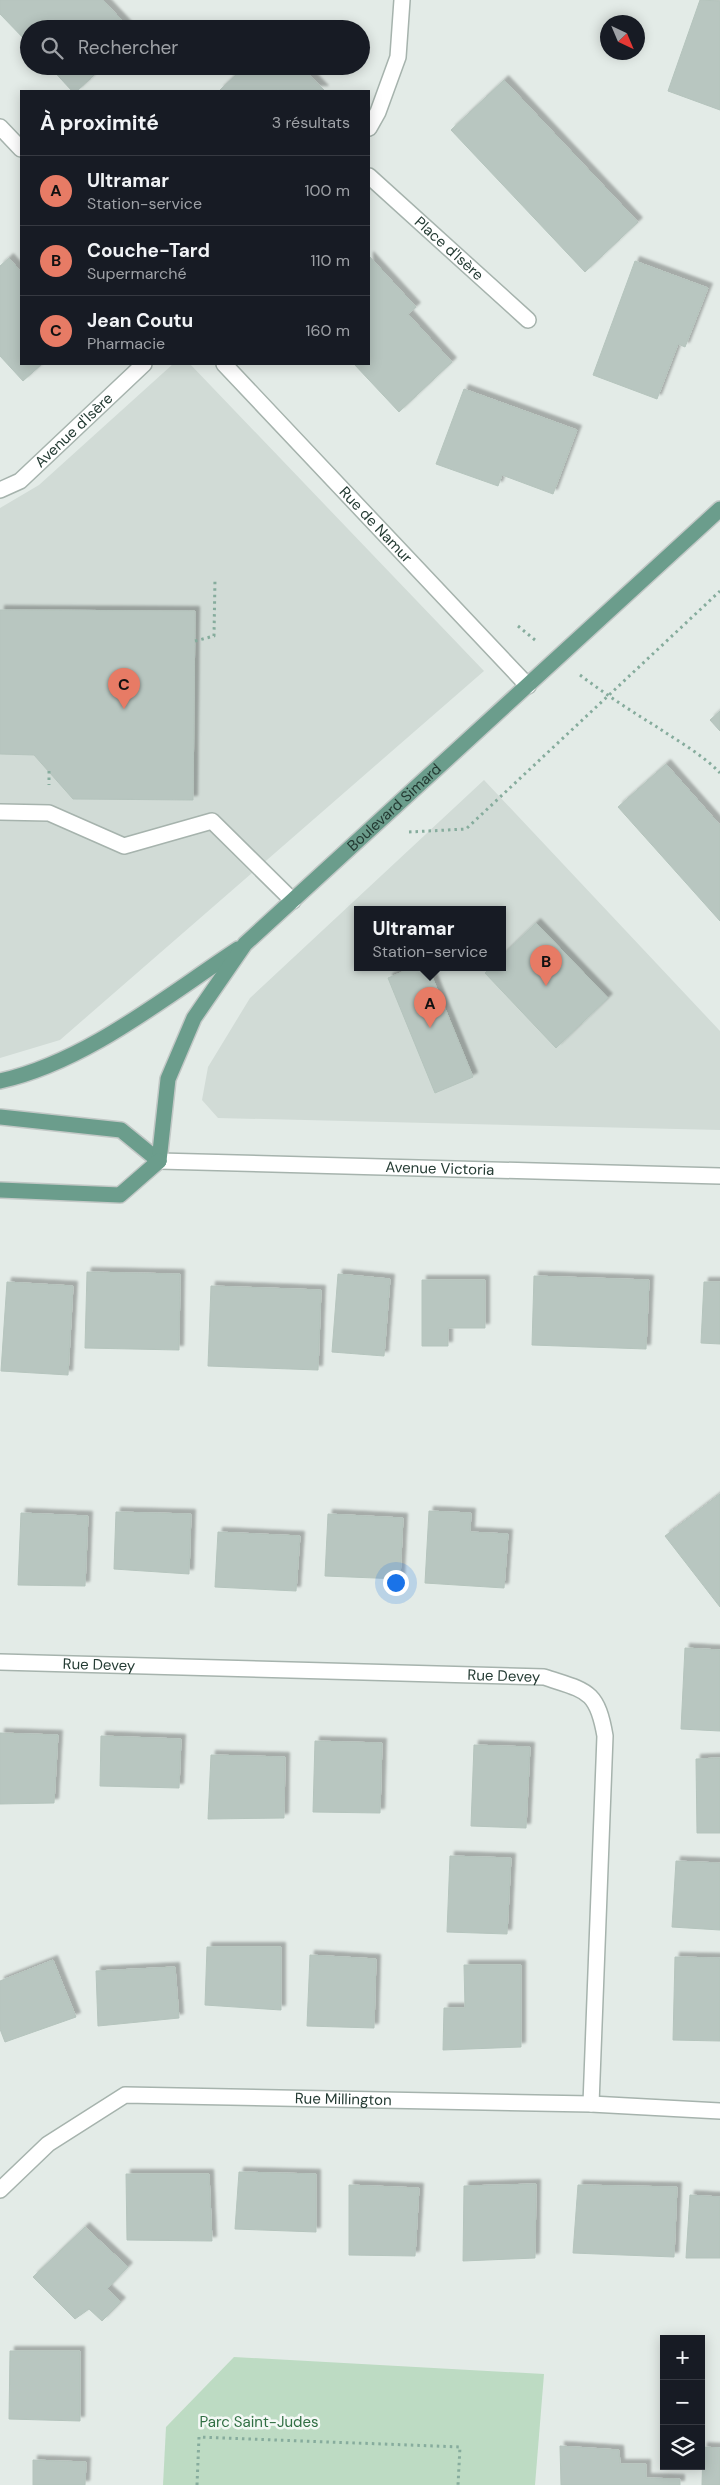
<!DOCTYPE html>
<html lang="fr">
<head>
<meta charset="utf-8">
<style>
	:root { --surface:#171b24; --page:#242831; --text:#f1f3f6; --muted:#9ea1a6; --line:#363941; --accent:#e77b65 }
	body { margin:0; font-family:"DM Sans",sans-serif; background:var(--page); color:var(--text) }
	.controls { position:absolute; right:15px; bottom:15px; display:grid; overflow:hidden; border-radius:0px; box-shadow:0 2px 12px #0003 }
	.controls button { width:45px; height:45px; display:grid; place-items:center; padding:0; border:0; border-bottom:1px solid var(--line); background:var(--surface); color:var(--text); font:25px sans-serif }
	.compass { position:absolute; left:600px; top:15px; width:45px; height:45px; border-radius:50%; background:var(--surface); box-shadow:0 2px 12px #0003; rotate:136deg }
	.you { position:absolute; left:395px; top:1582px; width:18px; height:18px; margin:-12px; border:4px solid #fff; border-radius:50%; background:#1a73e8; box-shadow:0 0 0 8px #1a73e833 }
	.badge { display:grid; place-items:center; width:32px; height:32px; border-radius:50%; background:var(--accent); color:#111; font-size:16px; font-weight:700 }
	.pin { position:absolute; translate:-50% -41px; filter:drop-shadow(0 1px 2px #0008) }
	.pin::after { content:''; position:absolute; top:26px; width:18px; height:15px; background:inherit; clip-path:polygon(0 0,100% 0,50% 100%) }
	.popup { position:absolute; left:354px; top:906px; width:152px; height:65px; box-sizing:border-box; display:grid; place-content:center; border-radius:0px; background:var(--surface); filter:drop-shadow(0 1px 4px #0005); font-size:16px; white-space:nowrap; color:var(--muted) }
	.popup b { font-size:19px; color:var(--text) }
	.popup::after { content:''; position:absolute; left:50%; top:100%; margin-left:-10px; border:10px solid transparent; border-top-color:var(--surface) }
	.list { margin:0; padding:0; list-style:none }
	h2 { display:flex; justify-content:space-between; align-items:center; height:65px; margin:0; padding:0 20px; font-size:21px }
	h2 small { font-size:16px; font-weight:400; color:var(--muted) }
	.list li { display:grid; grid-template-columns:32px 1fr auto; gap:15px; align-items:center; box-sizing:border-box; height:70px; padding:0 20px; border-top:1px solid var(--line) }
	.list b { display:block; font-size:19px; white-space:nowrap }
	.list p { margin:0; font-size:16px; white-space:nowrap; color:var(--muted) }
	.list em { font-size:16px; font-style:normal; color:var(--muted) }
	.icon { flex:none; width:28px; height:28px; fill:none; stroke:currentColor; stroke-width:2; stroke-linecap:round; stroke-linejoin:round }
	.map { position:relative; flex:none; width:720px; height:2485px; overflow:hidden }
	.search { position:absolute; background:var(--surface); box-shadow:0 2px 12px #0003; left:20px; top:20px; width:350px; height:55px; display:flex; align-items:center; gap:12px; box-sizing:border-box; padding:0 18px; border-radius:28px; color:var(--muted); font-size:19px }
	.panel { position:absolute; background:var(--surface); box-shadow:0 2px 12px #0003; left:20px; top:90px; width:350px; height:275px; border-radius:0px }
	.map>svg:first-child { display:block }
</style>
</head>
<body>
<div class="map">
<svg width="720" height="2485" viewBox="0 0 720 2485">
	<defs>
		<filter id="shadow"><feDropShadow dx="4.5" dy="-4.5" stdDeviation="1" flood-color="#0004"/></filter>
	</defs>
	<rect width="100%" height="100%" fill="#e3ebe7"/>
	<g fill="#d1dbd6" fill-rule="evenodd">
		<path d="M173,364H190L484,671L60,1040L0,1058V508L39,485Z"/>
		<path d="M484,780L720,1031V1130L218,1118L202,1100L208,1067L250,998ZM358,909H502V967H358Z"/>
	</g>
	<path fill="#bddbc3" d="M234,2357L544,2374L535,2485H163L166,2427Z"/>
	<g fill="#b8c6c0" stroke="#b5c4bd" filter="url(#shadow)">
		<path d="M0,0H103L130,29H29V44L0,14Z"/>
		<path d="M700,0L720,1V110L668,91Z"/>
		<path d="M49,66H104L77,91H72Z"/>
		<path d="M245,66H301L324,90L219,91Z"/>
		<path d="M504,80L638,222L585,272L451,130Z"/>
		<path d="M369,256L416,307L408,314L452,362L399,412L354,364H369Z"/>
		<path d="M9,258L21,272V364H42L23,381L0,356V266Z"/>
		<path d="M635,261L708,288L685,347L678,344L657,399L593,375Z"/>
		<path d="M464,389L577,430L553,494L502,475L498,486L436,464Z"/>
		<path d="M0,610L195,611L193,800L73,799L34,755L0,754Z"/>
		<path d="M720,711V731L710,720Z"/>
		<path d="M666,764L720,825V921L618,807Z"/>
		<path d="M536,923L608,998L556,1048L485,973L491,967H502V956Z"/>
		<path d="M414,967H428L473,1077L435,1093L388,978Z"/>
		<path d="M87,1272L180,1274L179,1350L85,1348Z"/>
		<path d="M338,1274L390,1279L384,1356L332,1352Z"/>
		<path d="M534,1276L649,1280L646,1349L532,1345Z"/>
		<path d="M422,1280H485V1328H448V1346H422Z"/>
		<path d="M7,1282L73,1286L68,1375L1,1371Z"/>
		<path d="M704,1282H720V1344L701,1343Z"/>
		<path d="M211,1286L321,1290L318,1370L208,1366Z"/>
		<path d="M720,1494V1607L665,1536Z"/>
		<path d="M429,1511L471,1513L470,1532L508,1534L504,1588L425,1583Z"/>
		<path d="M116,1512L191,1514L189,1574L114,1569Z"/>
		<path d="M21,1513L88,1516L85,1586L18,1585Z"/>
		<path d="M328,1514L403,1518L400,1579L325,1576Z"/>
		<path d="M218,1532L300,1536L296,1591L215,1587Z"/>
		<path d="M685,1648L720,1650V1731L681,1729Z"/>
		<path d="M0,1733L58,1735L54,1803L0,1804Z"/>
		<path d="M101,1736L181,1739L179,1788L100,1786Z"/>
		<path d="M315,1741L382,1743L380,1813L313,1812Z"/>
		<path d="M474,1745L530,1747L526,1828L471,1826Z"/>
		<path d="M211,1755L285,1757L284,1818L208,1819Z"/>
		<path d="M720,1758V1833H697L696,1759Z"/>
		<path d="M450,1856L511,1858L507,1934L447,1932Z"/>
		<path d="M676,1861L720,1863V1930L672,1927Z"/>
		<path d="M207,1947H281V2010L205,2005Z"/>
		<path d="M310,1955L376,1959L374,2028L307,2026Z"/>
		<path d="M675,1957L720,1958V2041L673,2040Z"/>
		<path d="M53,1960L76,2017L5,2042L0,2029V1981Z"/>
		<path d="M464,1965H521V2047L443,2050L444,2008H465Z"/>
		<path d="M175,1967L179,2018L98,2026L96,1971Z"/>
		<path d="M239,2172L316,2174V2232L235,2229Z"/>
		<path d="M126,2174H209L212,2241L127,2240Z"/>
		<path d="M536,2184L535,2258L463,2261L464,2186Z"/>
		<path d="M349,2185L419,2188L415,2256L349,2255Z"/>
		<path d="M578,2185L677,2187L674,2257L573,2253Z"/>
		<path d="M690,2195L720,2197V2258H686Z"/>
		<path d="M85,2227L128,2267L107,2289L121,2302L102,2321L89,2309L75,2319L33,2277Z"/>
		<path d="M10,2351H80V2421L9,2419Z"/>
		<path d="M560,2446L619,2450L620,2464H646V2478L680,2479V2485H561Z"/>
		<path d="M703,2447L720,2448V2485H702Z"/>
		<path d="M33,2460L86,2462L85,2485H33Z"/>
	</g>
	<g fill="none" stroke-linecap="round" stroke-linejoin="round">
		<g stroke="#a6b3ad" stroke-width="18">
			<g id="minor">
				<path d="M0,127L21,149"/>
				<path d="M369,128L378,112L398,57L402,0"/>
				<path id="s1" d="M369,176L528,320"/>
				<path id="s2" d="M224,364L528,686"/>
				<path id="s3" d="M0,490L20,481L144,364"/>
				<path d="M0,812L49,813L124,846L212,821L293,901"/>
				<path id="s4" d="M159,1161L720,1176"/>
				<path id="s5" d="M0,1662L544,1677C586,1691 597,1689 605,1736L591,2104"/>
				<path id="s6" d="M0,2190L48,2144L125,2095L591,2104L720,2111"/>
			</g>
		</g>
		<g stroke="#c2c8c6" stroke-width="18">
			<g id="major">
				<path d="M0,1081C86,1062 165,997 238,949"/>
				<path d="M0,1117L121,1130L159,1161"/>
				<path id="s7" d="M159,1161L168,1079L194,1018L245,944L720,509"/>
				<path d="M0,1190L120,1195L159,1161"/>
			</g>
		</g>
		<g stroke="#86ac9d" stroke-width="3" stroke-dasharray="2.5 4" stroke-linecap="butt">
			<path d="M518,626L535,640"/>
			<path d="M195,641L214,636L215,578"/>
			<path d="M580,675C605,694 631,711 657,727C678,741 703,755 720,773"/>
			<path d="M49,771V785"/>
			<path d="M409,832L466,829L720,591"/>
			<path d="M197,2485L199,2437L460,2447L458,2485"/>
		</g>
		<use href="#minor" stroke="#fff" stroke-width="15"/>
		<use href="#major" stroke="#6b9d8c" stroke-width="15"/>
	</g>
	<g text-anchor="middle" dominant-baseline="central" stroke-width="5" stroke-linejoin="round" paint-order="stroke">
		<g font-size="15" fill="#243b33" stroke="#f3f8f5">
			<text stroke="none"><textPath href="#s1" startOffset="108">Place d'Isère</textPath></text>
			<text stroke="none"><textPath href="#s3" startOffset="96">Avenue d'Isère</textPath></text>
			<text stroke="none"><textPath href="#s2" startOffset="221">Rue de Namur</textPath></text>
			<text stroke="none"><textPath href="#s7" startOffset="441">Boulevard Simard</textPath></text>
			<text stroke="none"><textPath href="#s4" startOffset="281">Avenue Victoria</textPath></text>
			<text stroke="none"><textPath href="#s5" startOffset="99">Rue Devey</textPath></text>
			<text stroke="none"><textPath href="#s5" startOffset="504">Rue Devey</textPath></text>
			<text stroke="none"><textPath href="#s6" startOffset="376">Rue Millington</textPath></text>
		</g>
		<g font-size="15" fill="#316f44" stroke="#f3f8f5">
			<text x="259" y="2422">Parc Saint-Judes</text>
		</g>
	</g>
</svg>
<div class="controls">
<button>+</button>
<button>−</button>
<button><svg class="icon" aria-label="layers" viewBox="0 0 24 24"><path d="M12 4l9 5-9 5-9-5zM3 14l9 5 9-5"/></svg></button>
</div>
<svg class="compass" viewBox="-18 -18 36 36"><path d="M0-13l5 13h-10z" fill="#e53935"/><path d="M0 13l5-13h-10z" fill="#9ea1a6"/></svg>
<div class="you"></div>
<div class="pin badge" style="left:430px;top:1028px">A</div>
<div class="popup"><b>Ultramar</b>Station-service</div>
<div class="pin badge" style="left:546px;top:986px">B</div>
<div class="pin badge" style="left:124px;top:709px">C</div>
<div class="search"><svg class="icon" aria-label="search" viewBox="0 0 24 24"><circle cx="10" cy="10" r="6"/><path d="M15 15l6 6"/></svg>Rechercher</div>
<section class="panel">
<h2>À proximité<small>3 résultats</small></h2>
<ul class="list">
<li><span class="badge">A</span><div><b>Ultramar</b><p>Station-service</p></div><em>100 m</em></li>
<li><span class="badge">B</span><div><b>Couche-Tard</b><p>Supermarché</p></div><em>110 m</em></li>
<li><span class="badge">C</span><div><b>Jean Coutu</b><p>Pharmacie</p></div><em>160 m</em></li>
</ul>
</section>
</div>
</body>
</html>
